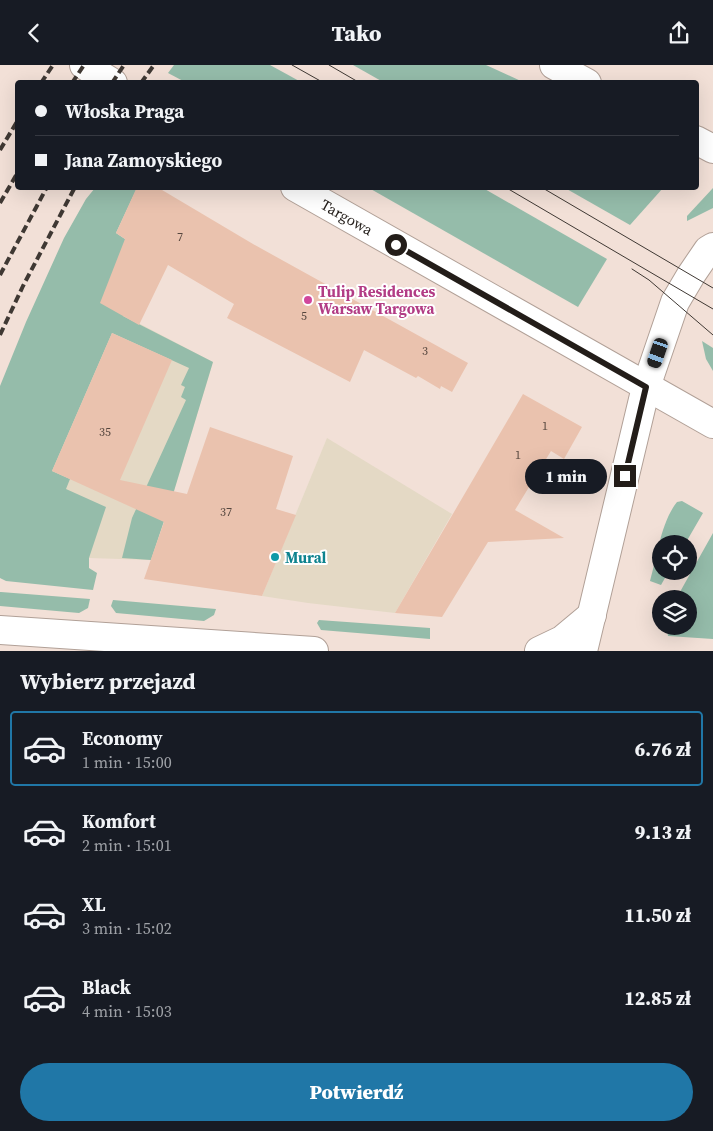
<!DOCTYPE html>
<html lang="pl">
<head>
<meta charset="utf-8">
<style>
  :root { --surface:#171b24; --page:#20242c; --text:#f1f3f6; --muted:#9ea1a6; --line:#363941; --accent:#2077a7 }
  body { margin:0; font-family:"Source Serif 4",serif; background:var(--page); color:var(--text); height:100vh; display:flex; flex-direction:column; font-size:19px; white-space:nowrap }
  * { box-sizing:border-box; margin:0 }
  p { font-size:16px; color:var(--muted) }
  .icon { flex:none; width:28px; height:28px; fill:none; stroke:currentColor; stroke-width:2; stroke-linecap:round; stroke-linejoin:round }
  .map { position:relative; height:586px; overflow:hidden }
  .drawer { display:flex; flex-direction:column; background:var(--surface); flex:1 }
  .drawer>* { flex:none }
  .banner { position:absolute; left:15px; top:15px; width:684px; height:110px; border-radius:5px; box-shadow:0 5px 20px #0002; display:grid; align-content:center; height:110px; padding:0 20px; background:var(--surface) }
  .fabs { position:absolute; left:652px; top:470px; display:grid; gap:10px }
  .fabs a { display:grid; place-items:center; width:45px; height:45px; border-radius:50%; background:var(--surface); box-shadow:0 5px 20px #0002; font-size:25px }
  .end { position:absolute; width:22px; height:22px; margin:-11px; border:6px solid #231d19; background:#fff; box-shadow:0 0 0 2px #fff }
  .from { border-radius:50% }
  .bubble { position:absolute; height:35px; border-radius:18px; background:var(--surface); box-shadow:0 5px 20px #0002; font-size:16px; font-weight:800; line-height:35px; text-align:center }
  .car { position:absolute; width:15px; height:30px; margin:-15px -8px; border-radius:6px; box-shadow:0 0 4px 1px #0007; background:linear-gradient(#222 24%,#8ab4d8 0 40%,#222 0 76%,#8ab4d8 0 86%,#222 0) }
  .banner b { display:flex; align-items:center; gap:18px; height:48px; font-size:19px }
  .banner b+b { border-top:1px solid var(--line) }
  .banner i { width:12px; height:12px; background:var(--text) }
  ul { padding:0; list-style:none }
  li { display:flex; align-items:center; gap:15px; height:75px; margin:0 10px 8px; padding:0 10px; border:2px solid transparent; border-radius:5px }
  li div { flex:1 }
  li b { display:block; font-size:19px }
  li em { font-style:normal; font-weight:800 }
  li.active { border-color:var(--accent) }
  li>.icon { width:45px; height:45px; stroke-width:1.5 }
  h2 { padding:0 20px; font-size:22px; line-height:60px }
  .action { display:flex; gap:10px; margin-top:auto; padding:10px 20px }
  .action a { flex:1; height:58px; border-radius:30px; background:var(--accent); color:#fff; font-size:20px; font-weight:800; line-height:58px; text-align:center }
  header { display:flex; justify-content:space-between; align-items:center; height:65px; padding:0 20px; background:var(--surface); font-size:22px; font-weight:800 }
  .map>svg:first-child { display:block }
  .industrial { fill:#e4d9c5 }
  .green { fill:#95bcaa }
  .building { fill:#eac2ae }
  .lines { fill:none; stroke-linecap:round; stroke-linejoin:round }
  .minor-casing { stroke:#b1a097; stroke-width:30 }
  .major-casing { stroke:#b1a097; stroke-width:30 }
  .minor { stroke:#fff; stroke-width:28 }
  .major { stroke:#fff; stroke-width:28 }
  .tram { stroke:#3f3833; stroke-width:1 }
  .rail { stroke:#3f3833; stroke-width:4; stroke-dasharray:8 4; stroke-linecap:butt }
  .route { stroke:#231d19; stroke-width:6 }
  .hotel-dot { fill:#d1479c; stroke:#fff; stroke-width:2 }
  .culture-dot { fill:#0f9aa8; stroke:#fff; stroke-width:2 }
  .labels { text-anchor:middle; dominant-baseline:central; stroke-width:4; stroke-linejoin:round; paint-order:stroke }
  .number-label { font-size:12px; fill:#55463e }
  .street-label { font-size:15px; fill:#231d19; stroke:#fff }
  .hotel-label { font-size:15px; font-weight:bold; fill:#b23c85; stroke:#fff; text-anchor:start }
  .culture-label { font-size:15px; font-weight:bold; fill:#0d838f; stroke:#fff; text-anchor:start }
</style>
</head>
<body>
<header><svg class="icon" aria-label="back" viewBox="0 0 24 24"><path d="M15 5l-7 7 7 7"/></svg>Tako<svg class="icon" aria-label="share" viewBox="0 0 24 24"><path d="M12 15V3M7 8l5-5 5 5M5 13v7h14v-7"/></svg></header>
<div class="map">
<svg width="713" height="586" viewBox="0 0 713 586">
  <rect width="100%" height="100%" fill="#f2e0d7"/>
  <g class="industrial">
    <path d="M100,238l113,59 -39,129 -23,69 -62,-2 -89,-23z"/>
    <path d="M327,373l125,76 -57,99 -87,-10 -46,-7z"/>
  </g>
  <g class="green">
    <path d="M174,0h96l31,17h-116l-17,-9z"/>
    <path d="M353,0h133l37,17h-140z"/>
    <path d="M95,123h42l-21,45 9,6 -2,77 90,46 -39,129 -23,69 -29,-2 10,-40 54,-118 -5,-3 4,-10 -4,-2 8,-17 -77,-35 -60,138 18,8 -4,10 40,18 -17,51v10l8,5 -4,17 -87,-9 -6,-3v-192l26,-64 38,-84 22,-39z"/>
    <path d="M369,123h114l124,71 -29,48z"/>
    <path d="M565,123h98l-33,37z"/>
    <path d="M713,123v20l-26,13v-5z"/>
    <path d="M702,276l11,7v23l-7,-12z"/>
    <path d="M682,436l21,12 -18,31h-24v27h8l-8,14 -11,-4c7,-24 11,-59 27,-79z"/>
    <path d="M713,468v106l-45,-3 -2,-10h23v-27h-13z"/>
    <path d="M0,527h1l89,7 -2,9 -9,5 -79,-7z"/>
    <path d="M113,535l103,9 -2,6 -10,6 -88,-8 -5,-7z"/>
    <path d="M319,555l111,8v11l-109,-9 -4,-7z"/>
  </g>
  <g class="building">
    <path d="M137,122h20l96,57 215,119 -16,29 -11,-6 -1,3 -22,-13 -2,2 -52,-28 -14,32 -123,-64 7,-14 -66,-39 -29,60 -39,-22 25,-64 -9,-6z"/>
    <path d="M112,268l60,27 -52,120 67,14 23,-67 83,29 -17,53 20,6 -34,81 -118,-17 20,-57 -112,-51z"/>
    <path d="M523,329l59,33 -18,32 -13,-8 -36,59 49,28 -76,4 -46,75 -47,-4z"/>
  </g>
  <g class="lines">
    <defs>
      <g id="minor">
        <path d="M0,565l314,21"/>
        <path d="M539,586l23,-11 30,-25"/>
        <path d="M583,586l63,-264 29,-85 16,-27 17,-25 5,-3"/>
      </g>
      <g id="major">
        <path d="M84,0l29,18"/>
        <path d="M554,0l33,18"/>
        <path d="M696,75l17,9"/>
        <path id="s1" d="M295,122l418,237"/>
      </g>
    </defs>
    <use href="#minor" class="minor-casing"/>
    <use href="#major" class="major-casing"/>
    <use href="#minor" class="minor"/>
    <use href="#major" class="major"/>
    <g class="tram">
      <path d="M292,0l32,18"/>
      <path d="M329,0l31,18"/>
      <path d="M505,122l208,122"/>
      <path d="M541,122l172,101"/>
      <path d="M632,204l17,11 64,55"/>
    </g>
    <g class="rail">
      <path d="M41,18l12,-18"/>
      <path d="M72,18l12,-18"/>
      <path d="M112,18l12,-18"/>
      <path d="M141,18l13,-18"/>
      <path d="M0,85l18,-30"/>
      <path d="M0,138l18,-31"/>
      <path d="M0,210l47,-88"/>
      <path d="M0,270l23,-49 52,-99"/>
    </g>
  </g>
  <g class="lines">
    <path class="route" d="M396,180l250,142 -21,89"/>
  </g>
  <circle class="hotel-dot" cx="308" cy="235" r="5"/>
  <circle class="culture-dot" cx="275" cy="492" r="5"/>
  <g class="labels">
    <g class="number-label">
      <text x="180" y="172">7</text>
      <text x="304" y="251">5</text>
      <text x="425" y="286">3</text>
      <text x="545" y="361">1</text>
      <text x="105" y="367">35</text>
      <text x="518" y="390">1</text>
      <text x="226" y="447">37</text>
    </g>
    <g class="street-label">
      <text stroke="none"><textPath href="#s1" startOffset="60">Targowa</textPath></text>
    </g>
    <g class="hotel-label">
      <text x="318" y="226">Tulip Residences<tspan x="318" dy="17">Warsaw Targowa</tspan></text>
    </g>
    <g class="culture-label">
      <text x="285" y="492">Mural</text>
    </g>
  </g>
</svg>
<div class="fabs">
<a><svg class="icon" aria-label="locate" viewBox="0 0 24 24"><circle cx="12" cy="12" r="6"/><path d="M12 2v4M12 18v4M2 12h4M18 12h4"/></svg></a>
<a><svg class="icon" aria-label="layers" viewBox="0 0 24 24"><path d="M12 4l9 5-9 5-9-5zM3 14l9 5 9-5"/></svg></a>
</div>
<i class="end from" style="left:396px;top:180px"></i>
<i class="end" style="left:625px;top:411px"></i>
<div class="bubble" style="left:525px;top:394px;width:82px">1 min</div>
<i class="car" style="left:658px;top:288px;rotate:199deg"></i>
<div class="banner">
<b><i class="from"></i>Włoska Praga</b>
<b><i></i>Jana Zamoyskiego</b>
</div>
</div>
<section class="drawer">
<h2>Wybierz przejazd</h2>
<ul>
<li class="active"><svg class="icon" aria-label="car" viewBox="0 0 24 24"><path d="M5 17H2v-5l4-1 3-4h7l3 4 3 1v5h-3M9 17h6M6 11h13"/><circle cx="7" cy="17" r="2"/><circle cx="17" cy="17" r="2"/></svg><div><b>Economy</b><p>1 min · 15:00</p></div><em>6.76 zł</em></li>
<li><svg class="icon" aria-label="car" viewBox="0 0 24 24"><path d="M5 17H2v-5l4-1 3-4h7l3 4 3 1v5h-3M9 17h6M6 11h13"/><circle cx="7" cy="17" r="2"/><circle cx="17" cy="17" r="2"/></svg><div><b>Komfort</b><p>2 min · 15:01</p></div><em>9.13 zł</em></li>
<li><svg class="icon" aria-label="car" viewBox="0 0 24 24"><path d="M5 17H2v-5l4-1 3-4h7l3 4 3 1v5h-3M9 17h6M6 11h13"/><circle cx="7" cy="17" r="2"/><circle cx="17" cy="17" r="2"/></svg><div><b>XL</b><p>3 min · 15:02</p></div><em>11.50 zł</em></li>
<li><svg class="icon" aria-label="car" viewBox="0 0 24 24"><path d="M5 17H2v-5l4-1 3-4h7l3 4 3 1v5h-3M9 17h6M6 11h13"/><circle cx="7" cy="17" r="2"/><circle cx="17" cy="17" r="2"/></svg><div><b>Black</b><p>4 min · 15:03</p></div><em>12.85 zł</em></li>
</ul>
<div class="action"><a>Potwierdź</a></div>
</section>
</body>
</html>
